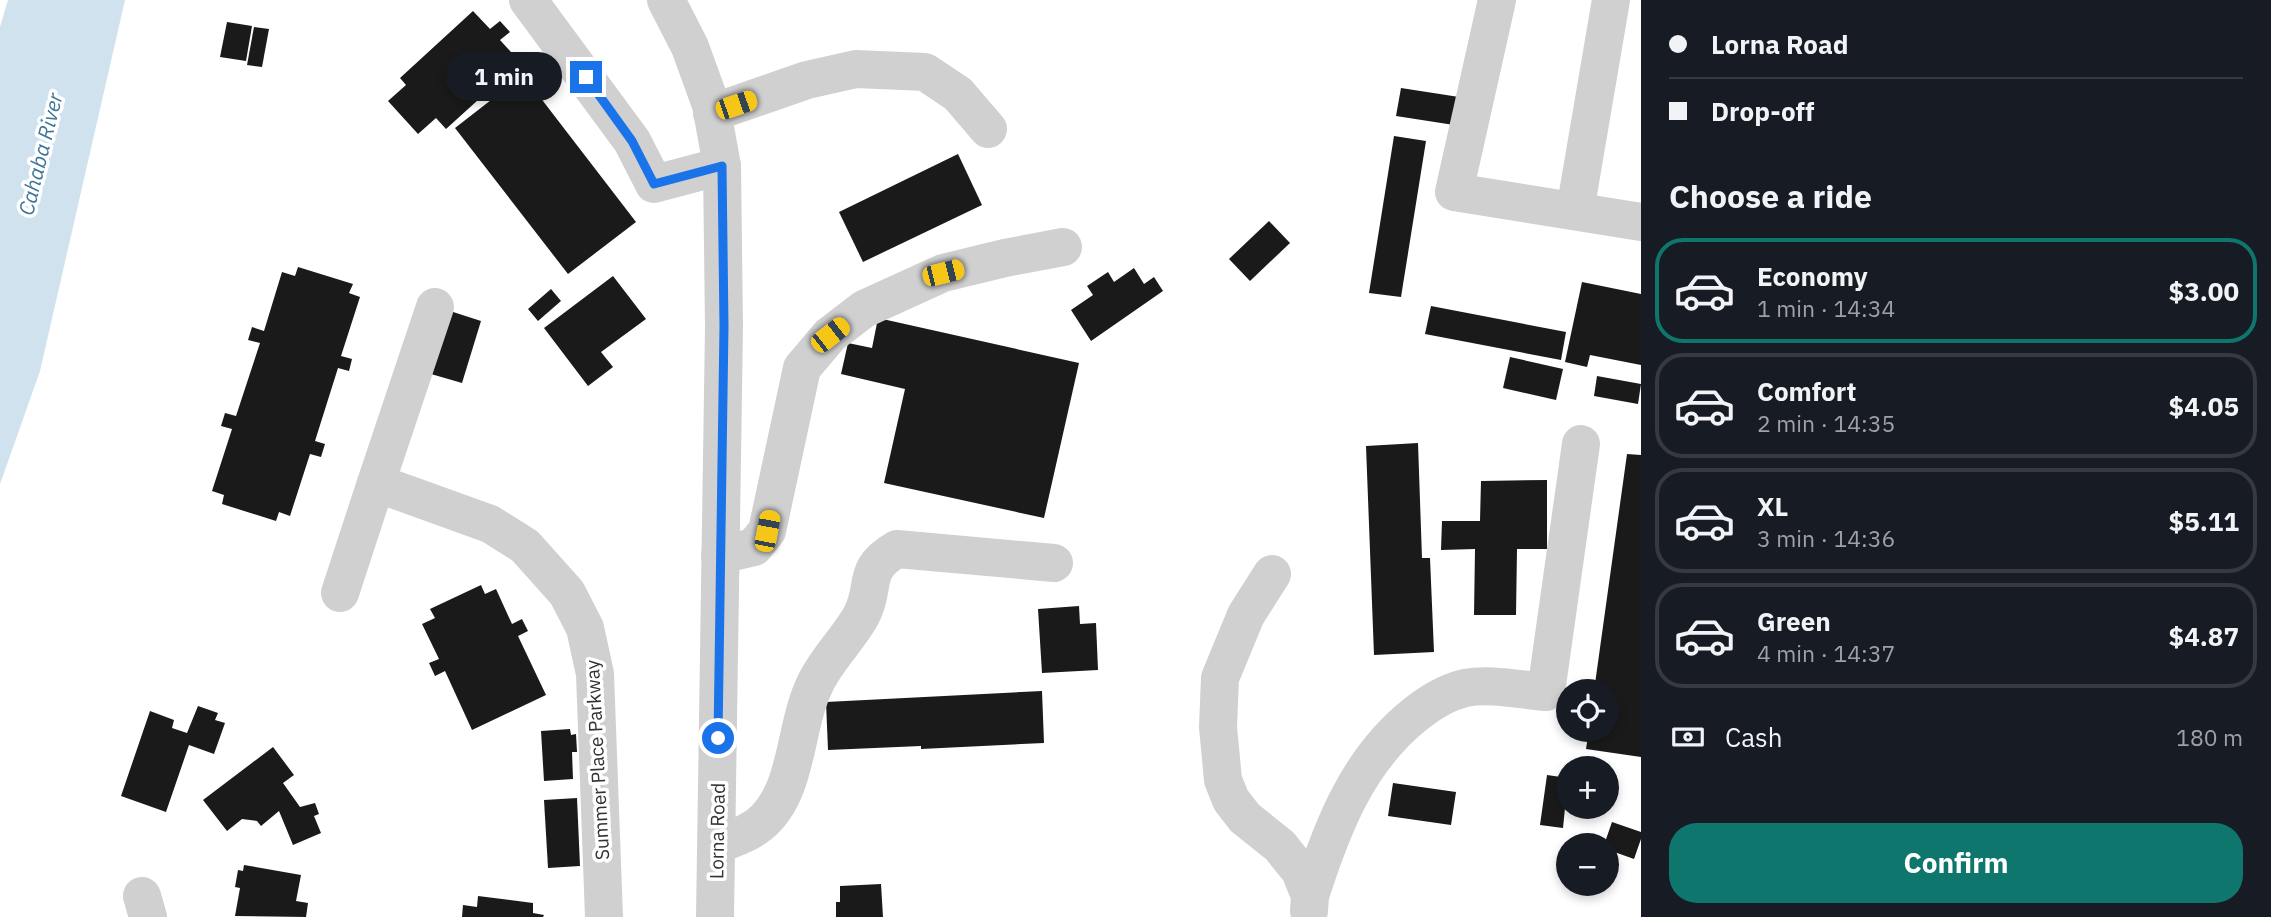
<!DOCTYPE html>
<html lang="en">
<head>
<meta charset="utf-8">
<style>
  :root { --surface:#171b24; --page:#242831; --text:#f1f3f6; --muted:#9ea1a6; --line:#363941; --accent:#0f766e }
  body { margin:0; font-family:"IBM Plex Sans",sans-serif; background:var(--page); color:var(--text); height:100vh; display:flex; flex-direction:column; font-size:26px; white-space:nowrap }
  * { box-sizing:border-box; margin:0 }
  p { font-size:23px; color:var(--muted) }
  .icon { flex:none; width:38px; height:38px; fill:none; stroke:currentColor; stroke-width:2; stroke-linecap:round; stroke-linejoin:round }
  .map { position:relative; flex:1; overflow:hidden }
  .details { display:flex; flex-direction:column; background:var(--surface); width:630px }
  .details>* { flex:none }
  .guide { display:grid; align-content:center; height:154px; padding:0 28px; background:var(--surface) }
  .controls { position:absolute; left:1556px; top:679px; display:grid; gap:14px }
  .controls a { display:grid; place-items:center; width:63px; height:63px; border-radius:50%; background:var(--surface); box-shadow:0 4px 10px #0003; font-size:35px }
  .end { position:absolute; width:32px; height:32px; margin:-16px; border:9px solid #1a73e8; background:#fff; box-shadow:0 0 0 4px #fff }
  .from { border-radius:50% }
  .bubble { position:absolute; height:49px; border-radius:24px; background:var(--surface); box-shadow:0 4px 10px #0003; font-size:23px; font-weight:700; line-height:49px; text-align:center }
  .car { position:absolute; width:21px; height:42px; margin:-21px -10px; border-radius:9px; box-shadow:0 0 5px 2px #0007; background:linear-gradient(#f5c518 24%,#345 0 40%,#f5c518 0 76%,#345 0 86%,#f5c518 0) }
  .guide b { display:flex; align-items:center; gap:24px; height:66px; font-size:26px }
  .guide b+b { border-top:2px solid var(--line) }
  .guide i { width:18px; height:18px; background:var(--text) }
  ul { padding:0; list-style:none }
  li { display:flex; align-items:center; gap:21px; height:105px; margin:0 14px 10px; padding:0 14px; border:4px solid var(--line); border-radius:28px }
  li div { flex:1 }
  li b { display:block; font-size:26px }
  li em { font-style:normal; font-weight:700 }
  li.on { border-color:var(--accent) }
  li>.icon { width:63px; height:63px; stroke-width:1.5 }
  h2 { padding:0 28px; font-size:32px; line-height:84px }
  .pay { display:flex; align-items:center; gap:18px; height:77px; padding:0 28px; font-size:26px }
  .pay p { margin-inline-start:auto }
  .primary-button { display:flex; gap:14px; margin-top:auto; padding:14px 28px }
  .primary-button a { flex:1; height:80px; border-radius:28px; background:var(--accent); color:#fff; font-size:28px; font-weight:700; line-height:80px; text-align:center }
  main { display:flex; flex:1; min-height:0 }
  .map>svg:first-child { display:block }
  .water { fill:#cfe2ee }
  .building { fill:#1a1a1a }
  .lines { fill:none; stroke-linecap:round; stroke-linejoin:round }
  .minor { stroke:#d0d0d0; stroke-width:38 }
  .route { stroke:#1a73e8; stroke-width:9 }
  .labels { text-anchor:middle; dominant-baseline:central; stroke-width:7; stroke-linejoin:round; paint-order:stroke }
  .street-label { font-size:19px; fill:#333; stroke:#fff }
  .water-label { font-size:21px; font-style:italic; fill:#3f7597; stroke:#fff }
</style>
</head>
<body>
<main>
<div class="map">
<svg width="1641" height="917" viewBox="0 0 1641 917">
  <rect width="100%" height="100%" fill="#fff"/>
  <path class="water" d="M8,0h117l-85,371 -40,113v-457z"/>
  <g class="building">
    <path d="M473,11l17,18 10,-8 10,11 -10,8 20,22 -74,67 -10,-11 -18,16 -30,-33 18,-16 -6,-7z"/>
    <path d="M227,22l25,4 -6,35 -26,-4z"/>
    <path d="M254,27l15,2 -7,38 -15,-2z"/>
    <path d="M523,75l113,147 -68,52 -113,-146z"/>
    <path d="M1401,88l58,9 -5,28 -58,-9z"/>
    <path d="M1394,136l32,5 -25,156 -32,-4z"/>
    <path d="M958,154l24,51 -119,57 -24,-50z"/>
    <path d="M1269,221l21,22 -40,38 -21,-22z"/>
    <path d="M298,267l55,17 -4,9 11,4 -19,59 11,3 -3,12 -11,-3 -23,73 10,3 -4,13 -11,-3 -20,62 -11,-4 -3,9 -54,-17 2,-9 -12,-4 20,-62 -11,-3 4,-13 11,3 24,-73 -12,-3 4,-13 12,4 18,-59 13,4z"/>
    <path d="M1134,268l10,16 10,-7 9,14 -72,50 -20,-31 22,-15 -6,-9 21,-14 6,10z"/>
    <path d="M613,276l33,43 -45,33 12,15 -25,19 -44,-58z"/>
    <path d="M1582,282l59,12v71l-51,-10 -3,12 -22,-5z"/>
    <path d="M551,289l10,12 -23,20 -10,-12z"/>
    <path d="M1431,306l135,26 -5,28 -136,-26z"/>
    <path d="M450,311l31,10 -19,62 -31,-9z"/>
    <path d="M878,318l201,45 -35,155 -160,-35 21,-94 -64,-15 7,-31 24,5z"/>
    <path d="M1510,357l53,12 -7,31 -53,-12z"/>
    <path d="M1597,376l44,8 -3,20 -44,-8z"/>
    <path d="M1418,443l4,115h8l4,94 -60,3 -8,-209z"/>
    <path d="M1627,454l14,1v302l-55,-8 3,-19h17v-39h-12z"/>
    <path d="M1547,480v69h-30l-1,66h-42l1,-66 -34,1 1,-29h38l1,-40z"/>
    <path d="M481,585l4,9 11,-5 16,35 10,-5 6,12 -10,5 28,59 -74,35 -27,-59 -10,5 -6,-13 10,-4 -17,-35 13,-6 -5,-9z"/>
    <path d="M1079,606l1,18 16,-1 2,47 -56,3 -4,-64z"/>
    <path d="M1042,691l2,52 -123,6v-3l-93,4 -2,-48z"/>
    <path d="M198,706l20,7 -3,7 10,3 -11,31 -25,-9 -23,67 -45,-16 29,-85 24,9 -2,8 15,5z"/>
    <path d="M570,729l1,6 5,-1 1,18h-5l1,27 -29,2 -3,-50z"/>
    <path d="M273,747l21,28 -11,8 17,24 15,-4 4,11 -5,2 7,17 -28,12 -14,-34 -18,15 -4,-5 -15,-2 -15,12 -24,-31z"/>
    <path d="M1547,775l21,3 -5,50 -23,-3z"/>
    <path d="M1393,783l63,9 -5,33 -63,-9z"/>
    <path d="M577,798l3,68 -32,2 -4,-68z"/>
    <path d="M1612,822l29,10v7l-7,20 -28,-10v-4h-2z"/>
    <path d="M244,865l57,10 -5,26 12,2 -2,14 -71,-1 5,-28 -5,-1 3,-17 5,1z"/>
    <path d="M881,884l2,33h-47v-15h4v-16z"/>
    <path d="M478,896l55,7v10l11,2 -1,2h-81l1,-12 14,2z"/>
  </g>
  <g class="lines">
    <g class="minor">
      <path d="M528,0l104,141 22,43 68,-18"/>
      <path d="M666,0l24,47 21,58 11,61 2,160 -9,591"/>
      <path d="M1497,0l-43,192 187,30"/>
      <path d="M712,113l95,-33 49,-11 69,3 33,22 30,35"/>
      <path d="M1575,211l36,-211"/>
      <path d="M376,483l59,-176"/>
      <path d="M720,555l34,-8 13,-16 35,-163 28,-33 34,-26 79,-36 62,-15 58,-11"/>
      <path d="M1272,574l-26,41 -26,63 -2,49 5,53 8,20 14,18 35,28 20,25 10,25 -1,15"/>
      <path d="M340,593l36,-110 114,41 35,22 42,47 18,35 10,46 9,243"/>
      <path d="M717,845c14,-6 31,-11 43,-21 40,-34 33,-97 56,-142 12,-24 32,-43 45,-66 16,-29 -1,-46 36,-67l157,14"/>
      <path d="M142,896l6,21"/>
      <path d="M1310,896c22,-69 48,-137 107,-183 14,-11 31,-21 48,-25 26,-5 55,2 81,4l35,-248"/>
    </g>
  </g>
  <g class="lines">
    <path class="route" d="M586,77l46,64 22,43 68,-18 2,160 -6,412"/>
  </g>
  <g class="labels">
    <g class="street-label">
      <text transform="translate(597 760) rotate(-93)">Summer Place Parkway</text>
      <text transform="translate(717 831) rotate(-89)">Lorna Road</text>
    </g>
    <g class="water-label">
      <text transform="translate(40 154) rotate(-76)">Cahaba River</text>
    </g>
  </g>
</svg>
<div class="controls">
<a><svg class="icon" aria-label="locate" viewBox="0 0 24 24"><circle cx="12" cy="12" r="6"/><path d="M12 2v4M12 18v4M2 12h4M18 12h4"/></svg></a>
<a>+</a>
<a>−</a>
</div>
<i class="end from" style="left:718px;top:738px"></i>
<i class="end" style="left:586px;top:77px"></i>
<div class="bubble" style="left:446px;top:52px;width:116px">1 min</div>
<i class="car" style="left:736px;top:105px;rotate:71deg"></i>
<i class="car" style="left:943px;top:273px;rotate:76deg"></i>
<i class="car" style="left:830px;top:335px;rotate:52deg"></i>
<i class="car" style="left:767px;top:531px;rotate:11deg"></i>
</div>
<section class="details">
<div class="guide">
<b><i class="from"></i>Lorna Road</b>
<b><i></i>Drop-off</b>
</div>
<h2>Choose a ride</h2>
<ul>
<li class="on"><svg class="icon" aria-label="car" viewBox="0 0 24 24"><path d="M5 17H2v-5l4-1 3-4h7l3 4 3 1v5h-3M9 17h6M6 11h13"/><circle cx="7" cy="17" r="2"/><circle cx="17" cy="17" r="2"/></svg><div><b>Economy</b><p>1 min · 14:34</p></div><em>$3.00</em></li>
<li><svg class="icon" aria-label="car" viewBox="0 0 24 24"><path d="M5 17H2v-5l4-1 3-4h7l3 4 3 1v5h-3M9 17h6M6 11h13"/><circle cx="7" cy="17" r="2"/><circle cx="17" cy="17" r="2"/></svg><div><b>Comfort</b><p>2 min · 14:35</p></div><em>$4.05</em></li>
<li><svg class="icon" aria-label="car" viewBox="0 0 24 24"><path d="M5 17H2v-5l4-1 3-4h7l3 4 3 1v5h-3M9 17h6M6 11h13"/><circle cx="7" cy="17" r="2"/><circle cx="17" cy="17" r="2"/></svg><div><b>XL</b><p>3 min · 14:36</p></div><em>$5.11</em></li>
<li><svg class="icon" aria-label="car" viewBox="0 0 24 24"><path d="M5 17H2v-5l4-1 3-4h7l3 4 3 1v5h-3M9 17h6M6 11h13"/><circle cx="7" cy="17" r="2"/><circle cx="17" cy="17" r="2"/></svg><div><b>Green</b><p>4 min · 14:37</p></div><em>$4.87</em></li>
</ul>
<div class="pay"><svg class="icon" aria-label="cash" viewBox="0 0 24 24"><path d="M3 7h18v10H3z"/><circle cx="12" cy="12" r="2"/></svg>Cash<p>180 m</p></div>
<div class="primary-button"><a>Confirm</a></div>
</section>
</main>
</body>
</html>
